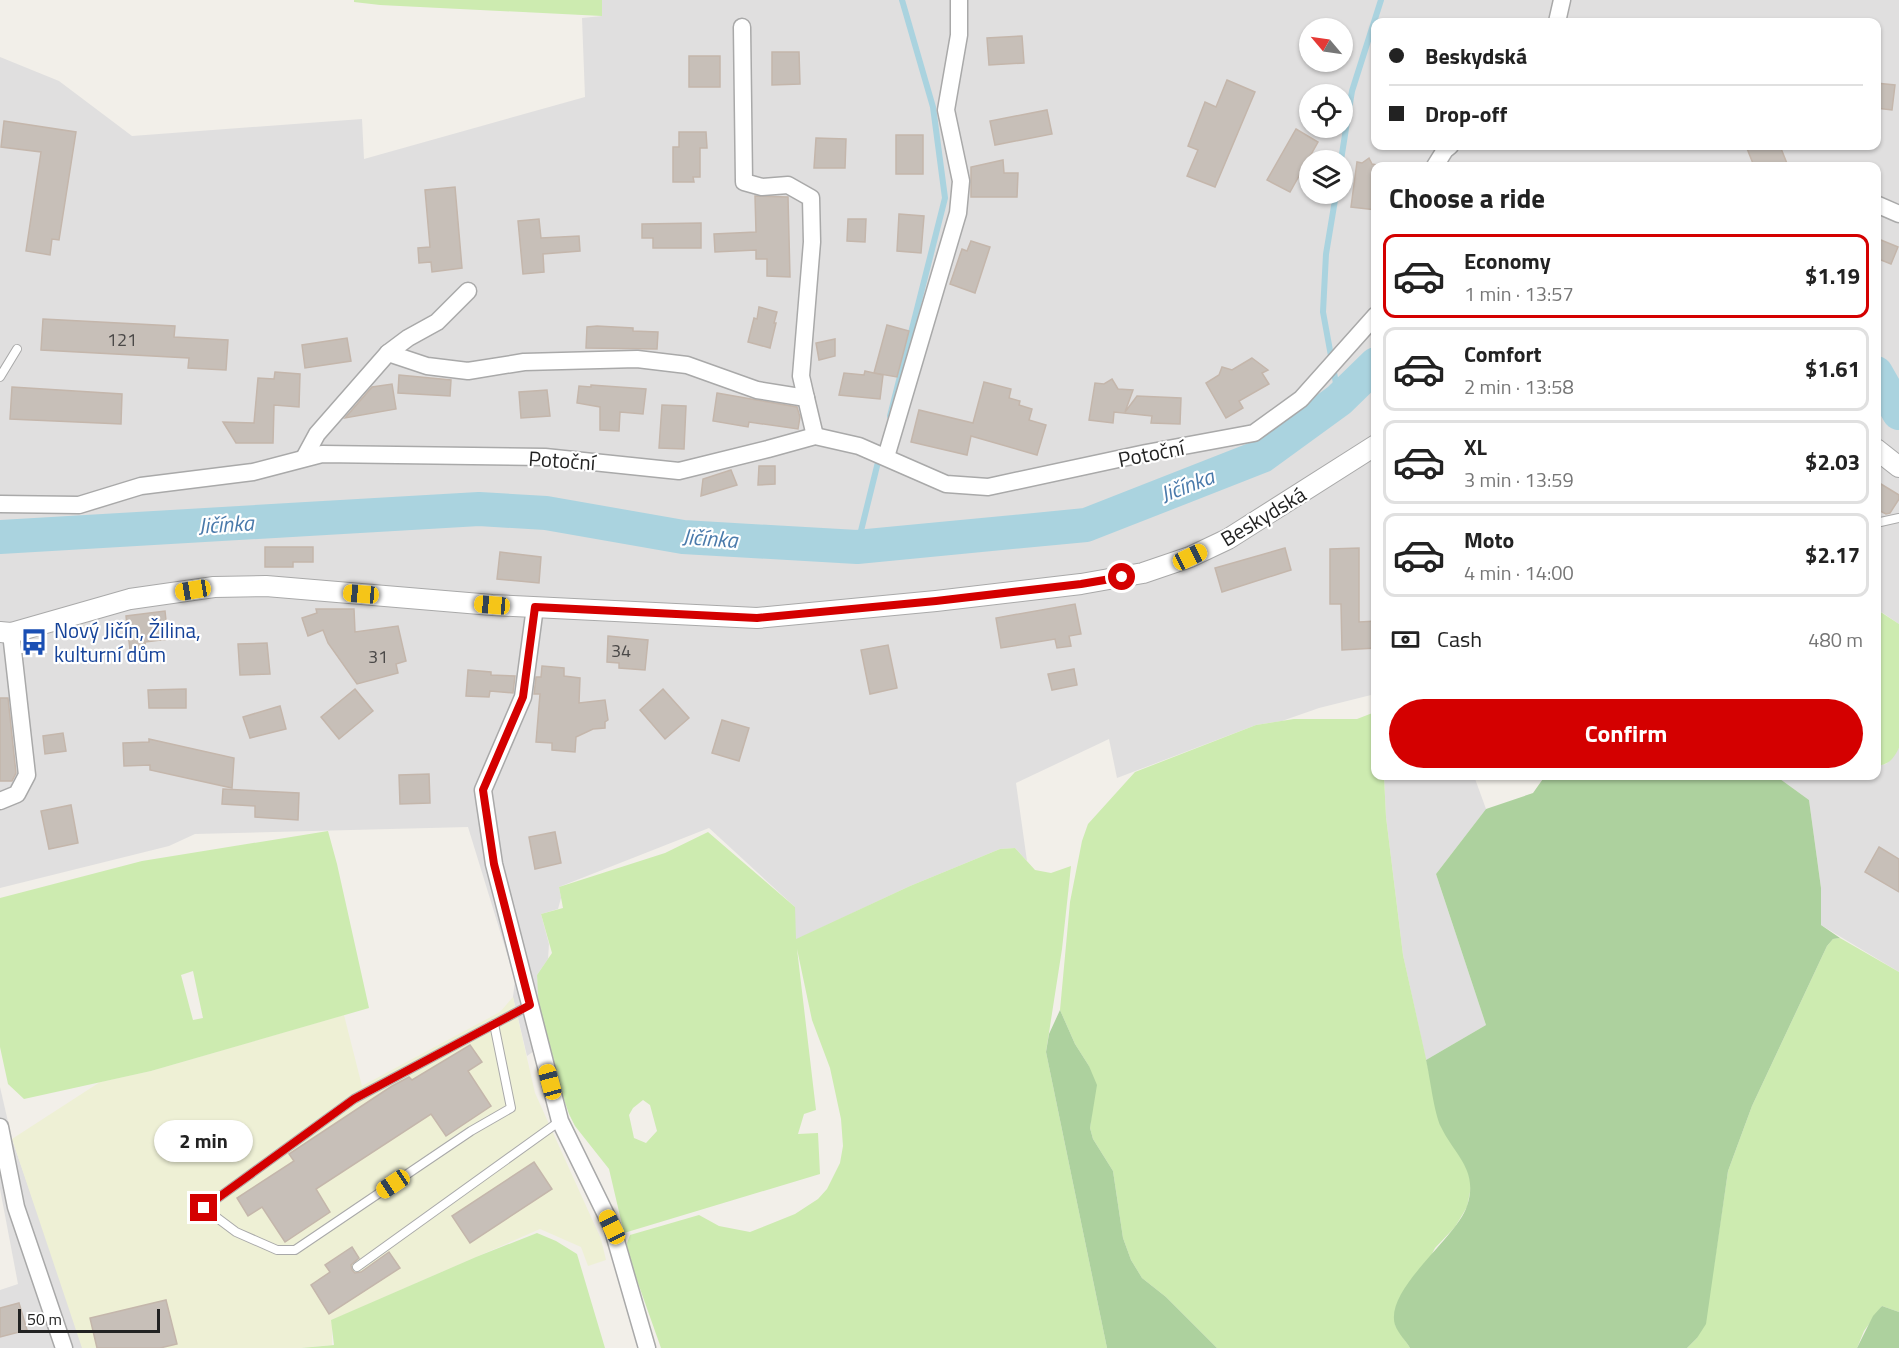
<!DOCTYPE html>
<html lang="en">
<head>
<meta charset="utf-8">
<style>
  :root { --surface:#fff; --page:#f2f2f2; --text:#222; --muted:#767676; --line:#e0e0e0; --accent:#d40000 }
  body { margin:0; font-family:"Titillium Web",sans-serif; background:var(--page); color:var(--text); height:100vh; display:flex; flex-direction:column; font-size:22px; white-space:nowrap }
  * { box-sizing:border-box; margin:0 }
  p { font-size:20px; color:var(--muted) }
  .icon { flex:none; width:33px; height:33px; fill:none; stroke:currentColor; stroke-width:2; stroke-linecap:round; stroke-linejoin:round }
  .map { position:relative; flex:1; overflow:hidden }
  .drawer { position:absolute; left:1371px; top:162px; width:510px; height:618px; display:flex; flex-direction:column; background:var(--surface); border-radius:12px; box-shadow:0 2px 4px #0004 }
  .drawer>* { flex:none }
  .banner { position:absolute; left:1371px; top:18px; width:510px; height:132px; border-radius:12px; box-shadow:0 2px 4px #0004; display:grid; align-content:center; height:132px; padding:0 18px; background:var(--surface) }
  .needle { width:39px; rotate:299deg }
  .buttons { position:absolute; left:1299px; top:18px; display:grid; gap:12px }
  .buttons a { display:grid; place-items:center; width:54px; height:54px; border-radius:50%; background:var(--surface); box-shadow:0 2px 4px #0004; font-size:30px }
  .scale { position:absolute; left:18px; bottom:15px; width:142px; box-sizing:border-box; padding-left:6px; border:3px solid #222; border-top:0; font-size:16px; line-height:21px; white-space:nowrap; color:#222; -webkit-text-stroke:4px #fff; paint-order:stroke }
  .end { position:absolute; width:27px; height:27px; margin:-14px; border:8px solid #d40000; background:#fff; box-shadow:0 0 0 3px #fff }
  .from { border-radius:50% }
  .bubble { position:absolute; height:42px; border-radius:21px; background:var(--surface); box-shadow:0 2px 4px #0004; font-size:20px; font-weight:700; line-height:42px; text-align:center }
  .car { position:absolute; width:18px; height:36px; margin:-18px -9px; border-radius:8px; box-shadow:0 0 4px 2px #0007; background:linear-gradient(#f5c518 24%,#345 0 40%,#f5c518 0 76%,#345 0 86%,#f5c518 0) }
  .banner b { display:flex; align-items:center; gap:21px; height:57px; font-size:22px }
  .banner b+b { border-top:2px solid var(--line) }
  .banner i { width:15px; height:15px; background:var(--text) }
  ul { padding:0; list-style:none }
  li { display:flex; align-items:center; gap:18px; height:84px; margin:0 12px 9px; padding:0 6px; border:3px solid var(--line); border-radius:12px }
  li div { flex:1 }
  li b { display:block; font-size:22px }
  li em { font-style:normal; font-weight:700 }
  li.on { border-color:var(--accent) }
  li>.icon { width:54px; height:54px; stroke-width:1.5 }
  h2 { padding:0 18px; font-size:27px; line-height:72px }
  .pay { display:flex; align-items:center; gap:15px; height:66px; padding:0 18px; font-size:22px }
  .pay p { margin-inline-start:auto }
  .button { display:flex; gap:12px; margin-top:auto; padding:12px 18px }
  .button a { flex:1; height:69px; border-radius:36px; background:var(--accent); color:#fff; font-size:24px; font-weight:700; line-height:69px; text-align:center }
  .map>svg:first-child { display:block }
  .residential { fill:#e0dfdf; fill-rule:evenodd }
  .farmland { fill:#eef0d5 }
  .grass { fill:#cdebb0; fill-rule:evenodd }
  .forest { fill:#add19e }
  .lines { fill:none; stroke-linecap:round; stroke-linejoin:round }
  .stream { stroke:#aad3df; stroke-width:6 }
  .river { stroke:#aad3df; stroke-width:34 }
  .building { fill:#c7bfb8; stroke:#c4b6ab; stroke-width:1.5 }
  .service-casing { stroke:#a9a9a9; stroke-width:10 }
  .minor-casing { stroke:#a9a9a9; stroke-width:19 }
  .tertiary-casing { stroke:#a9a9a9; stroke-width:22 }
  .service { stroke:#fff; stroke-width:8 }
  .minor { stroke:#fff; stroke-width:16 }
  .tertiary { stroke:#fff; stroke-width:20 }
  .route { stroke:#d40000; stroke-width:8 }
  .labels { text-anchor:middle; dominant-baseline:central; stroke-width:4.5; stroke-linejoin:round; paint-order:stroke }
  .number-label { font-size:18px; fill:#4b4948 }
  .street-label { font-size:21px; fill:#222; stroke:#fff }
  .transit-label { font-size:21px; fill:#164399; stroke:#fff; text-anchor:start }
  .water-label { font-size:22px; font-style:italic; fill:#4a7aab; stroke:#fff }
</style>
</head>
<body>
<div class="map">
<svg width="1899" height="1348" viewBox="0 0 1899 1348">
  <rect width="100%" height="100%" fill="#f2efe9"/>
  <g class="residential">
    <path d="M602,0h1297v624l-22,-15 -1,-443h-500l-1,528 -56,14 -37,13 -26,4 -139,53 -8,-39 -93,44 11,78 -12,-13 -15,1 -90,37 -115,54v-33l-86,-79 -150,59 2,11 -3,11 -17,5 8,30 -1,15 -11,16 7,69 -17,12 -14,-59 2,-17 -47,-153 -273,7 -26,12 -169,42v-831l59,24 73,55 230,-17 2,40 221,-62 -3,-79 20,-2zM1376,22h500v124h-500zM1310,28h32v34h-32zM1310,94h32v34h-32zM1310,160h32v34h-32z"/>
    <path d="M1899,748v224l-78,-47v-37l-12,-88 -33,-24h100l1,-10 9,-2z"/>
    <path d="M1384,776h90l12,33 -50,65 50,151 -60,35 -23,-105 -17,-138z"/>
    <path d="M0,1087l12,52 72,209h-84v-58l18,-6 -18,-95z"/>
  </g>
  <path class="farmland" d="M513,997l22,96 66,146 5,21 -18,6 -7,-19 -41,-18 -208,91v25l-31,3h-219l-70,-209 88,-57 51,-11 193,-56 18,71 138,-74z"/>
  <g class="grass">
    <path d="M354,0h248v16l-222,-11 -26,-3z"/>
    <path d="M1876,609l23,15v124c-6,11 -9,16 -22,18z"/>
    <path d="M1375,712l1,64h8l2,41 17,138 38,171 22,35 6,12 2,14 -4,20 -12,20 -20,21 -40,77 15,23h-193l-51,-51 -24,-19 -11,-18 -8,-22 -10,-67 -20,-32 -3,-11 2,-17 -3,-45 -14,-22 -15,-34 10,-108 12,-61 6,-17 47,-52 121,-47 38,-6h63z"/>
    <path d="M328,831l9,33 32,144 -218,63 -127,28 -16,-15 -8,-37v-149l142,-37zM193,971l10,47 -10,2 -12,-45z"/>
    <path d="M708,832l87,75 1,32 114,-53 90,-37 15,-1 20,22 16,3 20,-7 -9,83 -16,103 61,296h-446l-34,-96v-9l3,-8 69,-20 20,11 31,6 45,-18 23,-15 9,-10 13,-26 3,-17 -2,-27 -11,-51 -18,-48 -15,-71 19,161 -12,4 -6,20 20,-1 2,41 -196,59 -15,-64 -34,-43 -6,-12 -29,-84 -3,-55 15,-22 -11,-39 22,-6 -4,-21 106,-34zM643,1100l7,5 7,26 -11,12 -12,-5 -5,-23 4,-7z"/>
    <path d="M1840,938l59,34v340l-17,-6 -18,25 -7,17h-170l10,-10 17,-73 14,-94 24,-65 75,-160 6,-7z"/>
    <path d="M537,1233l19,8 21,13 28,94h-304l33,-3 -3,-25 145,-63z"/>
  </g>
  <g class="forest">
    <path d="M1545,776h231l33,24 12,88v37l19,13 -7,1 -6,7 -75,160 -24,65 -22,153 -9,14 -10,10h-277c-4,-7 -12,-15 -15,-23 -11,-36 62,-87 72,-119 12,-36 -12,-50 -26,-79 -7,-14 -11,-50 -15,-67l60,-35 -50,-151 50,-65 47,-16z"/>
    <path d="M1060,1010l15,34 14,22 8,19 -7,43 3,11 20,32 10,67 8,22 11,18 24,19 51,51h-110l-61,-296 3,-18z"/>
    <path d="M1882,1306l17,6v36h-42l16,-32z"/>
  </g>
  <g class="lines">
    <g class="stream">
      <path d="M1341,160l11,-69 29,-91"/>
      <path d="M1336,194l-10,60 -3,58 16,88"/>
      <path d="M890,416l55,-218 -12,-91 -31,-107"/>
      <path d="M857,547l22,-89"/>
    </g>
    <g class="river">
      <path d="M1876,373l23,40"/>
      <path d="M0,537l479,-28 67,4 137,24 174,10 229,-22 176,-69 77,-56 37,-36"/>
    </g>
  </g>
  <g class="building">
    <path d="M1022,36l2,27 -35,2 -2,-27z"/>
    <path d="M772,52h27l1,32 -28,1z"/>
    <rect x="689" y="56" width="31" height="31"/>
    <path d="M1227,80l28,12 -40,95 -28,-11 11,-26 -10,-4 17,-44 11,5z"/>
    <path d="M1876,83l19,2 -3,25 -16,-2z"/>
    <path d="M1047,110l5,24 -57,11 -5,-24z"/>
    <path d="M4,121l72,11 -17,108 -7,-1 -2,16 -24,-4 15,-99 -40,-5z"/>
    <path d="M1296,129l22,13 -28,50 -23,-12z"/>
    <path d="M679,132h27l1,16h-7v29h-7l1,5h-21v-35h6z"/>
    <rect x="896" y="135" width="27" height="39"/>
    <path d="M816,138l30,1 -1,29h-31z"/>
    <path d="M1746,146h34l8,20h-34z"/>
    <path d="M1369,158l3,6 5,1 -1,1v44l-25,-3 6,-45 5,1z"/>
    <path d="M1003,160l1,13h14l-1,24h-46v-30z"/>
    <path d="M455,187l7,81 -30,4 -1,-10 -12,1 -1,-15 12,-1 -5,-57z"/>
    <path d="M755,196l33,1 2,80 -23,-1v-17h-11v-9l-41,2 -1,-18 42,-2z"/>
    <path d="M899,214l25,2 -3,37 -24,-2z"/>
    <path d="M539,219l2,19 38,-2 1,15 -37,3 1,18 -21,2 -5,-53z"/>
    <path d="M848,219h18l-1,23 -18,-1z"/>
    <path d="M701,223v25h-48v-10h-11v-14z"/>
    <path d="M1876,238l22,9 -7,17 -15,-6z"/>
    <path d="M971,241l19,6 -15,46 -25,-9 12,-35 5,2z"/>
    <path d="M759,307l18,5 -3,11h2l-6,25 -22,-6 6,-24 3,1z"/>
    <path d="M43,319l132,7 -1,11 54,3 -2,30 -38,-2 1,-10 -148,-8z"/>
    <path d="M887,325l22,6 -12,46 -23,-4z"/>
    <path d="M597,326l36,2v3l25,1 -1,17 -71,-1 1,-21z"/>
    <path d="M347,338l4,23 -46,7 -3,-23z"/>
    <path d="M835,339v17l-16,4 -3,-17z"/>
    <path d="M1252,358l16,12 -6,3 7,11 -30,17 4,7 -17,10 -20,-35 13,-8 3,-8 10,3z"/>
    <path d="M865,371l18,4 -3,24 -41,-4 5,-22 20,2z"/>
    <path d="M275,372l25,2 -1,33 -25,-2 -1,38h-37l-13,-21 31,1 4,-45 16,1z"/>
    <path d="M399,375l52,5 -1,16 -52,-3z"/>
    <path d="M1112,379l6,10 15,1 -8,22 12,-16 44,2 -1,26 -29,-1 1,-7 -38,-4 -1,11 -24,-3 6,-37 9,1z"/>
    <path d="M984,382l27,7 -2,9 11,3 -1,4 13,4 -3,11 17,5 -9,30 -66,-19 -4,19 -56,-13 8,-32 54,13z"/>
    <path d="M392,384l4,25 -51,9 27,-31z"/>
    <path d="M591,385l55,4 -3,25 -23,-2 -1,19 -19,-1v-23l-23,-4 2,-17 12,1z"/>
    <path d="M12,387l110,7 -1,30 -111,-5z"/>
    <path d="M547,390l3,26 -29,2 -2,-26z"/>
    <path d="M717,393l80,14 3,10 -2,12 -49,-7 -1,5 -35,-6z"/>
    <path d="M662,405l24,1 -2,43 -25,-1z"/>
    <path d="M759,466h16v18l-17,1z"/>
    <path d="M731,470l6,15 -36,11 2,-17z"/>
    <path d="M1876,481l23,14v4l-9,14 -4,1 -10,-5z"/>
    <path d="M265,547h48v15h-20v5h-28z"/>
    <path d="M1285,548l6,22 -69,22 -7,-24z"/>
    <path d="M1359,548v74l17,-1v27l-34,2 -1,-46h-11v-55z"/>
    <path d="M500,552l41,5 -2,26 -42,-4z"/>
    <path d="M1075,604l6,30 -12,2 2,10 -14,2 -2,-9 -54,9 -5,-30z"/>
    <path d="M316,609h38l1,23 43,-6 8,35 -10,3 2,9 -41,11 -29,-41 -5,-13 -15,6 -6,-18 15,-5z"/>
    <path d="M165,611l3,28 -23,3 1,12 -15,4 -5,-42z"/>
    <path d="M608,636l40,4 -3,30 -26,-2v-5l-12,-1z"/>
    <path d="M267,643l3,31 -30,1 -2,-31z"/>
    <path d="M888,645l9,43 -27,6 -9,-44z"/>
    <path d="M542,666l22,2v8l16,2 -1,25 26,-3 3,20 -3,2v6l-12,1 -17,8 -1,15 -23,-2v-7l-16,-1 4,-48h-6l2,-17h5z"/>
    <path d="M1074,669l3,16 -25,5 -4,-16z"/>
    <path d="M468,670l23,2v3l24,1 -2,17 -23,-2 -1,6 -23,-1z"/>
    <path d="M186,689v19h-37l-1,-18z"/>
    <path d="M355,689l18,22 -34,28 -18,-22z"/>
    <path d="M663,689l26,29 -24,21 -25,-29z"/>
    <path d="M0,698h8l8,75 -4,8h-12z"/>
    <path d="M280,706l6,23 -36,9 -7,-21z"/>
    <path d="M722,720l27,8 -10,33 -27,-8z"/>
    <path d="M63,733l3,18 -21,3 -2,-18z"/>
    <path d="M149,739l85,19 -2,30 -82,-18v-5l-26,1 -1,-23 26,-1z"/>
    <path d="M429,774l1,29 -30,1 -1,-29z"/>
    <path d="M223,789l76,4 -1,27 -43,-3v-11l-33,-2z"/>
    <path d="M71,805l7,38 -29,6 -8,-38z"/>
    <path d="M555,832l6,31 -26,6 -6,-32z"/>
    <path d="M1879,847l20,12v33l-34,-20z"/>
    <path d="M470,1045l12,17 -14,9 23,35 -45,30 -15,-22 -115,75 14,23 -45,30 -23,-35 -14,9 -11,-18 57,-37 -5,-7 103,-68 17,-9 3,3z"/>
    <path d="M534,1162l18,27 -82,54 -18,-27z"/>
    <path d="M352,1247l7,11 -8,7 1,5 3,3 6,-1 28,-20 11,16 -71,46 -18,-29 19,-13 -5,-7z"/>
    <path d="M166,1300l11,44 -17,4h-63l-7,-30z"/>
    <path d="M19,1303l8,27 -27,7v-29z"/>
  </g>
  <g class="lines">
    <defs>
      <g id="service">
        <path d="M0,377l17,-28"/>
        <path d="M1876,523l23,-5"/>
        <path d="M494,1024l17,84 -40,23 -176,119h-18l-41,-18 -32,-24 150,-109 176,-94"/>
        <path d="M357,1267l203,-146"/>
      </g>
      <g id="minor">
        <path d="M1557,22l5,-22"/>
        <path d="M742,27l2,155 18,5 26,-2 23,13 1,44 -11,134 5,22"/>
        <path d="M1435,166l10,-16 5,-4"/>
        <path d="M1876,204l23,10"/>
        <path d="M388,353l39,13 41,5 56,-9 113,-3 50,6 70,25 49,8 9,38"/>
        <path d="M886,457l72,-244 3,-32 -15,-71 13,-75v-35"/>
        <path d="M304,458l13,-24 71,-81 20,-15 29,-16 31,-31"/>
        <path d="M0,504l79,1 62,-19 112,-14 69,-18 223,3 134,14 89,-22 47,-13 44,10 87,38 42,3 158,-34 108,-20 47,-34 75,-84"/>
        <path d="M535,607l-12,90 -40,93 11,74 66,257 52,106 35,121"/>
        <path d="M0,801l17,-7 10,-19 -16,-142"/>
        <path d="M0,1127l16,80 48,141"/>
      </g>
      <g id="tertiary">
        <path d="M1876,449l23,18"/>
        <path d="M0,632l11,1 119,-34 84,-12 52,-1 226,19 265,13 179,-17 145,-17 62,-11 47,-16 38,-18 148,-94"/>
      </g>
    </defs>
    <use href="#service" class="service-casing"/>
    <use href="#minor" class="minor-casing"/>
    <use href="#tertiary" class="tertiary-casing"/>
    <use href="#service" class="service"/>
    <use href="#minor" class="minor"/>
    <use href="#tertiary" class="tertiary"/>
  </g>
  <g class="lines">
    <path class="route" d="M204,1208l150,-109 176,-94 -36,-141 -11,-74 40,-93 12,-90 222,11 179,-17 145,-17 41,-7"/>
  </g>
  <defs>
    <symbol id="bus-bare" viewBox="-9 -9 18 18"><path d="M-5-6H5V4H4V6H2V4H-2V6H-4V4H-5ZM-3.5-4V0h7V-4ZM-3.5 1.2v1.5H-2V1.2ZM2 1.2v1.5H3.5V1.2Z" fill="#1a4fb4" stroke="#fff" stroke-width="2.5" paint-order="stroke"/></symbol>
  </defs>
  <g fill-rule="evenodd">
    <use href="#bus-bare" x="15" y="623" width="38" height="38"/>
  </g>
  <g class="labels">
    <g class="number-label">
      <text x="122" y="339">121</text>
      <text x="621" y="650">34</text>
      <text x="378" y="656">31</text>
    </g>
    <g class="street-label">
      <text transform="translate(1151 453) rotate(-11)">Potoční</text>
      <text transform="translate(562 460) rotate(4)">Potoční</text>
      <text transform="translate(1263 516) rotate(-31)">Beskydská</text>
    </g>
    <g class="transit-label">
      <text x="54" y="630">Nový Jičín, Žilina,<tspan x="54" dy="24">kulturní dům</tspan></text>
    </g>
    <g class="water-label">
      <text transform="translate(1187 485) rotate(-21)">Jičínka</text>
      <text transform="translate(226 524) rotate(-3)">Jičínka</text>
      <text transform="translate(710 538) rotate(4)">Jičínka</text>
    </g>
  </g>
</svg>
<div class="buttons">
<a><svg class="needle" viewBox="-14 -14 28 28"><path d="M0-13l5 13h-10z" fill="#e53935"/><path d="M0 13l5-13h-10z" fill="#767676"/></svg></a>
<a><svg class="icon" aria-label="locate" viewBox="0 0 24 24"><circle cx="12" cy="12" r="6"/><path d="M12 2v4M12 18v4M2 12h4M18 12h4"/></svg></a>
<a><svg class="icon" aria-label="layers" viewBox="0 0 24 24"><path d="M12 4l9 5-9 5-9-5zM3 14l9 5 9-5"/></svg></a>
</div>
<div class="scale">50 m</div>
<i class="end from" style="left:1122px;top:577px"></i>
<i class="end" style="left:204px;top:1208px"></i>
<div class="bubble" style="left:154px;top:1120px;width:99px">2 min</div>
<i class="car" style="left:1190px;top:557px;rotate:64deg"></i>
<i class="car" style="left:193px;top:590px;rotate:261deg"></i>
<i class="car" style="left:361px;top:594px;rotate:275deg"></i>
<i class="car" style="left:492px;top:605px;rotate:275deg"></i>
<i class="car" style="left:550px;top:1082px;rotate:345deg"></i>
<i class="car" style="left:393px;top:1184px;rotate:236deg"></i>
<i class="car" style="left:612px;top:1227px;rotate:334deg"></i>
<div class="banner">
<b><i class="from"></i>Beskydská</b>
<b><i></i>Drop-off</b>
</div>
<section class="drawer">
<h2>Choose a ride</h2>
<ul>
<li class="on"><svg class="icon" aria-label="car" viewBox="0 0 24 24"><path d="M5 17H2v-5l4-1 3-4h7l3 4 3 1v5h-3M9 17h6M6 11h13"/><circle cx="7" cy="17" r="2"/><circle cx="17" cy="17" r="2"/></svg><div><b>Economy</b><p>1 min · 13:57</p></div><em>$1.19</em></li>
<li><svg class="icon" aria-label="car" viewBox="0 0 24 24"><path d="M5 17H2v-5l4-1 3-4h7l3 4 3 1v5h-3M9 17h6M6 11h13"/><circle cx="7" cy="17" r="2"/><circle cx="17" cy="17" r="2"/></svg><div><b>Comfort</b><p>2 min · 13:58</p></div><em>$1.61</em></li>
<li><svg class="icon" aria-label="car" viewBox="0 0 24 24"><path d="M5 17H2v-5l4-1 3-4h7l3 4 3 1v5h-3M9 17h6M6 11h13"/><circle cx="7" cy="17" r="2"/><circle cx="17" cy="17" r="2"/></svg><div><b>XL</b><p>3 min · 13:59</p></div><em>$2.03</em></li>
<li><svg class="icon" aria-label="car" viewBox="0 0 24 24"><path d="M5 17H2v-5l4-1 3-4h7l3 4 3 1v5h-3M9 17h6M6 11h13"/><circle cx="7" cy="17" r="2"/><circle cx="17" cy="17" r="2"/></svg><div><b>Moto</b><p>4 min · 14:00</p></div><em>$2.17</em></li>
</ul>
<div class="pay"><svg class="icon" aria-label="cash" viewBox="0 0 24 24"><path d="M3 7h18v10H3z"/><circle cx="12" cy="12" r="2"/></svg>Cash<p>480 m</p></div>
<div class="button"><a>Confirm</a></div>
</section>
</div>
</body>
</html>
